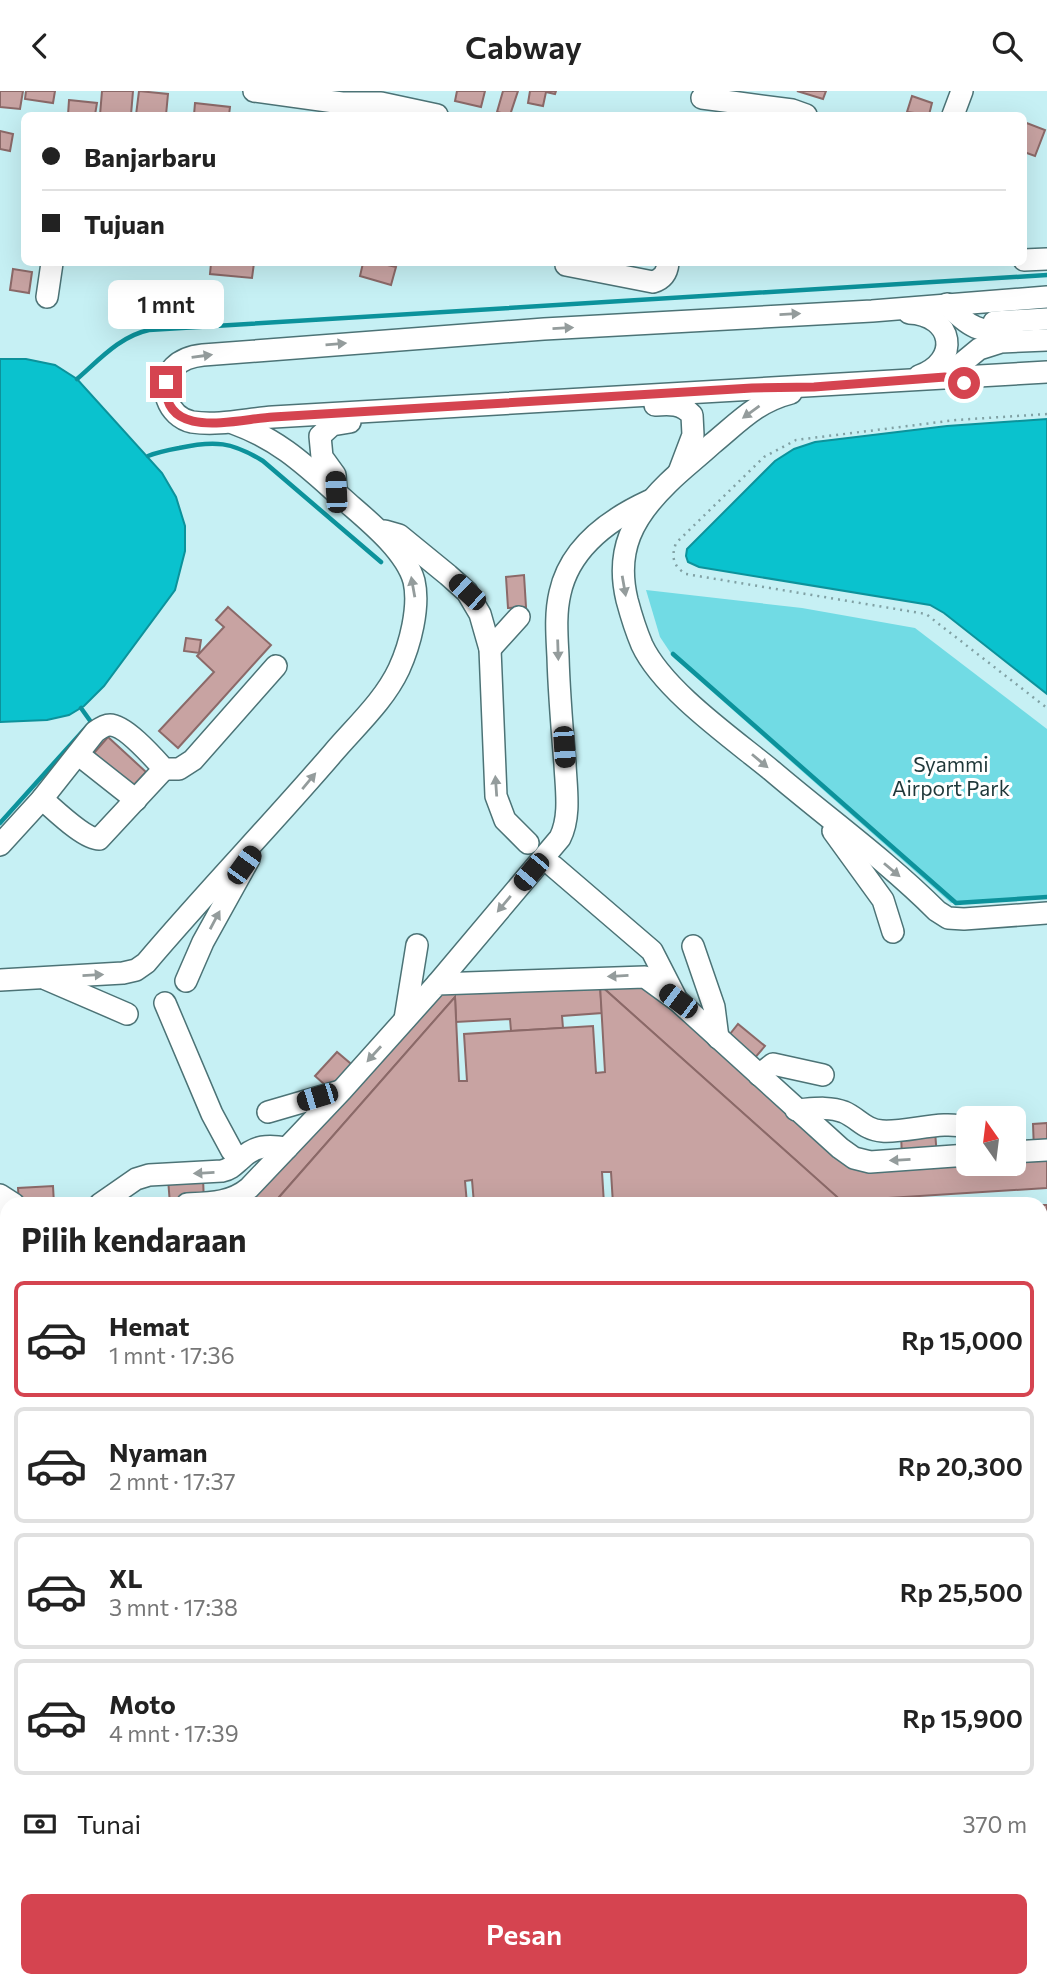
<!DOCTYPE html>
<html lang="id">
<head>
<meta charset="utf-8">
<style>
  :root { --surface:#fff; --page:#f6f6f6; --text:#222; --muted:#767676; --line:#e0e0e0; --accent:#d54450 }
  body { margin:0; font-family:Commissioner,sans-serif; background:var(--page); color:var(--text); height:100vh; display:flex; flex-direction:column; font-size:26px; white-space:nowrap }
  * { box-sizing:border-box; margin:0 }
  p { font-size:23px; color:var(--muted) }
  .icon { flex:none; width:38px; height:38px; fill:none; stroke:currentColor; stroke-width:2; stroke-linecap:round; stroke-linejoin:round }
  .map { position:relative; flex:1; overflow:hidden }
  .side { position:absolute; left:0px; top:1106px; width:1048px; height:791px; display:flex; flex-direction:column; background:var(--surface); border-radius:21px 21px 0 0; box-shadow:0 7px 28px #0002 }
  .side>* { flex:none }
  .banner { position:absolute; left:21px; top:21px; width:1006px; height:154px; border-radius:10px; box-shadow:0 7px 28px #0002; display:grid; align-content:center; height:154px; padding:0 21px; background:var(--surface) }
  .needle { width:46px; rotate:346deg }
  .controls { position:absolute; left:956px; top:1015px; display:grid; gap:14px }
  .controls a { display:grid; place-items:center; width:70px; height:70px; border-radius:10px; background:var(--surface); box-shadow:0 7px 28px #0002; font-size:35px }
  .end { position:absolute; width:32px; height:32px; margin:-16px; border:9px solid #d54450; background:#fff; box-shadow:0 0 0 4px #fff }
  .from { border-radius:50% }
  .bubble { position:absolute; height:49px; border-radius:10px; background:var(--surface); box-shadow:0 7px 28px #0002; font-size:23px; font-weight:600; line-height:49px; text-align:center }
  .car { position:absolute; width:21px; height:42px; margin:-21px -10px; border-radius:9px; box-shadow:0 0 5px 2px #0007; background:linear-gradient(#222 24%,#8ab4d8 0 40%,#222 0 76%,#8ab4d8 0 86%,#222 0) }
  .banner b { display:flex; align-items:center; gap:24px; height:66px; font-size:26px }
  .banner b+b { border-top:2px solid var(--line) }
  .banner i { width:18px; height:18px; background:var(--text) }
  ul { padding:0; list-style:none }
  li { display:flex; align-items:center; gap:21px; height:116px; margin:0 14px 10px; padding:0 7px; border:4px solid var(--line); border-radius:10px }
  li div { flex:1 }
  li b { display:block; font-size:26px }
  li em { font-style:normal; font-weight:600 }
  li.on { border-color:var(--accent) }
  li>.icon { width:63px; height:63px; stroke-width:1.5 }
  h2 { padding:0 21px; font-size:32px; line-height:84px }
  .pay { display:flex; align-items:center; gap:18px; height:77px; padding:0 21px; font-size:26px }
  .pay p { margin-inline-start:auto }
  .action { display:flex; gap:14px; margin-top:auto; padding:14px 21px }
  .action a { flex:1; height:80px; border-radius:10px; background:var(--accent); color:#fff; font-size:28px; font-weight:600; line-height:80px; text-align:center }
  header { display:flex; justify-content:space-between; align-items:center; height:91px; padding:0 21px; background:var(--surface); font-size:32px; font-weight:600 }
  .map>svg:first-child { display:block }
  .green { fill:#71dbe4 }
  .water { fill:#0ac2ce; stroke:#0c929b; stroke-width:2 }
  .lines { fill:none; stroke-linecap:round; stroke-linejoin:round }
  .stream { stroke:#0c929b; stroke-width:4.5 }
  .taxiway { stroke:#82a2a5; stroke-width:40 }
  .building { fill:#c8a3a2; stroke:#8b6968; stroke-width:2 }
  .minor-casing { stroke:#4c7376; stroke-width:24 }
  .path { stroke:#81a1a4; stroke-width:2.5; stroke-dasharray:2 5; stroke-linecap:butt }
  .minor { stroke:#fff; stroke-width:21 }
  .oneway { fill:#949c9c }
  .route { stroke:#d54450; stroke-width:9 }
  .labels { text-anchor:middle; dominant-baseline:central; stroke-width:6; stroke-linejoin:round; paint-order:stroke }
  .park-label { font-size:21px; fill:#1e3739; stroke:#fff }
</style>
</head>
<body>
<header><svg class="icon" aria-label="back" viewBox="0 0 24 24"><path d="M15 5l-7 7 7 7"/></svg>Cabway<svg class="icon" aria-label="search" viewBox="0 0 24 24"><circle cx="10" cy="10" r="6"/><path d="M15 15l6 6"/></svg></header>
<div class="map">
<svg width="1047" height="1897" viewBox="0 0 1047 1897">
  <rect width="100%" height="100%" fill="#c6f0f4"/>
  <g class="green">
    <path d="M646,499l156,18 113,20 132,101v168l-96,6 -277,-245 -14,-21z"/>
    <path d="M0,1881h7v9h452l2,7h-461z"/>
  </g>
  <g class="water">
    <path d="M0,268h26l29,6 22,14 85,94 14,24 9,29v25l-10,39 -71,96 -20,20 -15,9 -22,5 -47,2z"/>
    <path d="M1047,328v275l-103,-81 -14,-8 -231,-38 -11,-5 -2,-6 1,-7 88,-88 19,-12 21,-7 132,-16z"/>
  </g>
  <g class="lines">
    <g class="stream">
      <path d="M77,288c22,-19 43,-43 72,-49l898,-55"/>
      <path d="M148,365c10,-4 20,-6 31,-8 36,-8 53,-6 84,13l118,101"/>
      <path d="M673,563l283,249 91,-6"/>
      <path d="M0,732l91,-101 -10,-14"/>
    </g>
    <g class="taxiway">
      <path d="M1041,1730h6"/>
      <path d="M0,1797l7,-1"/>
      <path d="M502,1890l1,7"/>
    </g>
  </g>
  <g class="building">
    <path d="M0,0h23l-3,18 -20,-2z"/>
    <path d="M26,0h29l-2,12 -28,-4z"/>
    <path d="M102,0h31l-2,24h-31z"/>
    <path d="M139,0l29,3 -2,21h-30z"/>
    <path d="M457,0h28l-4,16 -26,-6z"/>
    <path d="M503,0h15l-8,24 -13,-3z"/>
    <path d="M530,0h26l-1,3 -9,-2 -3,14 -15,-3z"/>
    <path d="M797,0h29l-3,8z"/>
    <path d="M912,5l20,7 -3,12 -22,-3z"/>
    <path d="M69,9l28,3 -2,12h-27z"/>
    <path d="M195,12l35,4 -1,8h-35z"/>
    <path d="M1024,31l21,8 -10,26 -11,-4z"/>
    <path d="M0,40l13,3 -3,17 -10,-2z"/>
    <path d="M211,172h43l-2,15 -42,-4z"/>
    <path d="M363,172h16l17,4 -5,18 -31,-9z"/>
    <path d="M13,178l19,3 -3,21 -19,-3z"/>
    <path d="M524,484l2,32 -18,1 -2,-31z"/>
    <path d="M228,516l43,38 -93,103 -19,-17 55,-59 -17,-16 27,-29 -8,-7z"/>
    <path d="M186,547l15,2 -2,13 -15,-2z"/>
    <path d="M108,646l38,35 -14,15 -38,-34z"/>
    <path d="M644,884l78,69 16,-20 27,22 -18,21 107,95 48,-3 -1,-26 34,-2 2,26 31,7h45v-12l21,-1 -1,-27 14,-1v65l-206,13 -241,-216 2,28 -40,3 1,12 -52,3 -1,-12 -54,3 -1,-25 -182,207h-54l115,-111 -19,-17 22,-24 19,16 70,-81z"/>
    <path d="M600,894l245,219h-232l-2,-32h-9l2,32h-130l-2,-24 -7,1 2,23h-194l182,-207 4,84h8l-3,-47 47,-3 82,-5 3,47 9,-1z"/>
    <path d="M203,1086l1,27h-34l-2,-25z"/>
    <path d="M53,1095l1,18h-35l-1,-16z"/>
    <path d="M1041,1114h6v40l-6,6z"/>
    <path d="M0,1126h7v31l-7,-6z"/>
  </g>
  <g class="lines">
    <defs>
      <g id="minor">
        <path d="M254,0l88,12h39l56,12"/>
        <path d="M702,7l90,12 14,5"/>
        <path d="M953,24l9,-24"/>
        <path d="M1024,169l23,-1"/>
        <path d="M566,174l87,17c10,-3 14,-9 15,-19"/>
        <path d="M47,206l5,-34"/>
        <path d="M1047,206l-175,14 -328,18 -341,26c-10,1 -21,4 -29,12 -18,18 -6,50 18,55 27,4 54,-3 81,-5l774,-45"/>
        <path d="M947,213c22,24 33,29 65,27"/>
        <path d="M909,222c45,2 52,48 10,63"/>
        <path d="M994,231l53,-3"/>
        <path d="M945,286l34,-28 22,-7 46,-2"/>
        <path d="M791,302c-35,9 -52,29 -79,51 -14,13 -30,25 -44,39 -35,34 -53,67 -41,117 4,15 9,31 15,45 21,45 90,93 129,125 55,47 115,90 166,141l11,7 16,1 83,-6"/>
        <path d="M655,314c15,-1 26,-2 37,10l1,20 -14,37"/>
        <path d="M336,399l-1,-15 -13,-18 -2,-21 12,-11 18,-3"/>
        <path d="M385,440l14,4 49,40 19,17 13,22 10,35 6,147 9,24 23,23"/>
        <path d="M490,558l29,-32"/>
        <path d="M79,664l57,45"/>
        <path d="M42,708c13,11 42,40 57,40l65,-70"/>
        <path d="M833,740l50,69 10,32"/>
        <path d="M0,754l42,-46 53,-67c4,-3 10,-7 15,-7 15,0 44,33 54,44h15l14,-9 83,-94"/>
        <path d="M553,775l99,85 23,45"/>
        <path d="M693,855l21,61 4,31"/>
        <path d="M46,888l81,35"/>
        <path d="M0,889l123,-7 13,-3 10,-7c61,-72 126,-139 187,-210 23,-27 51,-52 66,-84 11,-24 21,-62 15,-88 -8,-29 -43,-58 -65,-77 -39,-34 -66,-63 -116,-81"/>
        <path d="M186,890l17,-39 46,-83"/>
        <path d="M437,893l123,-146c11,-22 6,-50 5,-74 -3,-36 -6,-71 -7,-107 -1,-21 -3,-43 2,-64 10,-46 50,-74 89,-92"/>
        <path d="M165,912l47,111 20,37"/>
        <path d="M405,928l12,-74"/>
        <path d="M759,984l14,-11 50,11"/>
        <path d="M796,1019c16,-1 33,-4 48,2 14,6 21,18 38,19 26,2 62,-12 86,-3"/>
        <path d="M268,1021l72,-21"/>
        <path d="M1013,1061l34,-2"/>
        <path d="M0,1104l14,9"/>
        <path d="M100,1113l36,-25 13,-4 73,-4c9,-2 12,-6 19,-12 14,-14 27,-14 46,-11"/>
        <path d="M187,1113c23,-1 44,-1 62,-16l93,-98 95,-106 208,-7 33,24 162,147 14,10 16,4 98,-7"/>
        <path d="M0,1124h7"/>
        <path d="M0,1224l6,8 -6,3"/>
        <path d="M1041,1441h6"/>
        <path d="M0,1509l7,-1"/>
        <path d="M1041,1842h6"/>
        <path d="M645,1890l1,7"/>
      </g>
    </defs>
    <use href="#minor" class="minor-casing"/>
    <path class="path" d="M1047,323l-91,6 -160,20 -32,17 -88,86c-5,14 -3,23 10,31l240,40 121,94"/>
    <use href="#minor" class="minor"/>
  </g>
  <defs><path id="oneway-solid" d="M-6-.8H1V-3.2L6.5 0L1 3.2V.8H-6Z" transform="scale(1.75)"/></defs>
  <g class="oneway">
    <use href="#oneway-solid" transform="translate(790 223) rotate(-3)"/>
    <use href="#oneway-solid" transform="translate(563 237) rotate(-3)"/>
    <use href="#oneway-solid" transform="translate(336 253) rotate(-5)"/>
    <use href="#oneway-solid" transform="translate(202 265) rotate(-8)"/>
    <use href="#oneway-solid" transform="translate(751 321) rotate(144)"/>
    <use href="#oneway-solid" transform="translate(624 495) rotate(80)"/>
    <use href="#oneway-solid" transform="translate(413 496) rotate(-100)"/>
    <use href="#oneway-solid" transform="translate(558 559) rotate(88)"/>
    <use href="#oneway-solid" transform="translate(760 670) rotate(40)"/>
    <use href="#oneway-solid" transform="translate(309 690) rotate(-50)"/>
    <use href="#oneway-solid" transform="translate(496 695) rotate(-94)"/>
    <use href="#oneway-solid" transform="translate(892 779) rotate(40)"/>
    <use href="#oneway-solid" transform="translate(504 813) rotate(130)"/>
    <use href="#oneway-solid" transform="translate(215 829) rotate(-62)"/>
    <use href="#oneway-solid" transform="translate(93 884) rotate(-3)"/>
    <use href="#oneway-solid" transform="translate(618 885) rotate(177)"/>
    <use href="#oneway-solid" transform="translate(374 963) rotate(132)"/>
    <use href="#oneway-solid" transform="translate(900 1069) rotate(177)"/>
    <use href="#oneway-solid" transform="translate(204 1082) rotate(177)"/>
  </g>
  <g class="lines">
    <path class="route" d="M166,291c-4,60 71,37 107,35l479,-29 62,-1 131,-10 19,6"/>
  </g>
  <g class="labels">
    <g class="park-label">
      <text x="951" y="672">Syammi<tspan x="951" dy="24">Airport Park</tspan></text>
    </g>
  </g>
</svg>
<div class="controls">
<a><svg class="needle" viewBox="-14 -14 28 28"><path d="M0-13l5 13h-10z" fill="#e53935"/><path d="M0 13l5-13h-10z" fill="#767676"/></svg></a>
</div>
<i class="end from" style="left:964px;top:292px"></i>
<i class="end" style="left:166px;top:291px"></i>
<div class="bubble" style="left:108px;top:189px;width:116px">1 mnt</div>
<i class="car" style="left:336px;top:401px;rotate:357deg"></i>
<i class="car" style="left:467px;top:501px;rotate:313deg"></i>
<i class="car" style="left:564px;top:656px;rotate:176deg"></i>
<i class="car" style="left:244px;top:774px;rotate:36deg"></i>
<i class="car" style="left:531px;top:781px;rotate:220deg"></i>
<i class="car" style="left:678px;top:910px;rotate:307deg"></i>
<i class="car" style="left:317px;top:1006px;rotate:253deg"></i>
<div class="banner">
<b><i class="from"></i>Banjarbaru</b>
<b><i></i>Tujuan</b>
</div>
<section class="side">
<h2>Pilih kendaraan</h2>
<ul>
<li class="on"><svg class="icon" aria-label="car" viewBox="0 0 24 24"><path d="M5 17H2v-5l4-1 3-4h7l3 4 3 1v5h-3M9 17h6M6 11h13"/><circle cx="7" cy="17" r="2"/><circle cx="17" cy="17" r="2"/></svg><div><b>Hemat</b><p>1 mnt · 17:36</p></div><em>Rp 15,000</em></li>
<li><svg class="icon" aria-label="car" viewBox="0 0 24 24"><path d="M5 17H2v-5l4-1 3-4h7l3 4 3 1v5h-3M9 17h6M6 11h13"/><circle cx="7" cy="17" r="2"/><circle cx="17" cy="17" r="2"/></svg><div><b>Nyaman</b><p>2 mnt · 17:37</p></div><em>Rp 20,300</em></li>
<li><svg class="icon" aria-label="car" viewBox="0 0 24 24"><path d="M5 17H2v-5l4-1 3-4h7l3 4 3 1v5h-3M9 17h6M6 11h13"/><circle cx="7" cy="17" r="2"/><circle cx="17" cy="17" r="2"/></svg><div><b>XL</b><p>3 mnt · 17:38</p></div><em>Rp 25,500</em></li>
<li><svg class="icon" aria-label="car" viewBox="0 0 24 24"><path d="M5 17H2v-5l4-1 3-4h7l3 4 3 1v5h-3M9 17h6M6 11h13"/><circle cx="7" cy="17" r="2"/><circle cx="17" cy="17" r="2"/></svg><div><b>Moto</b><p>4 mnt · 17:39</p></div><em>Rp 15,900</em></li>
</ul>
<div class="pay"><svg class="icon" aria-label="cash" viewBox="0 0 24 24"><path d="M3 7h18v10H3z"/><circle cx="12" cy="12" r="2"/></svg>Tunai<p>370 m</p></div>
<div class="action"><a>Pesan</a></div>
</section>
</div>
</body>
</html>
